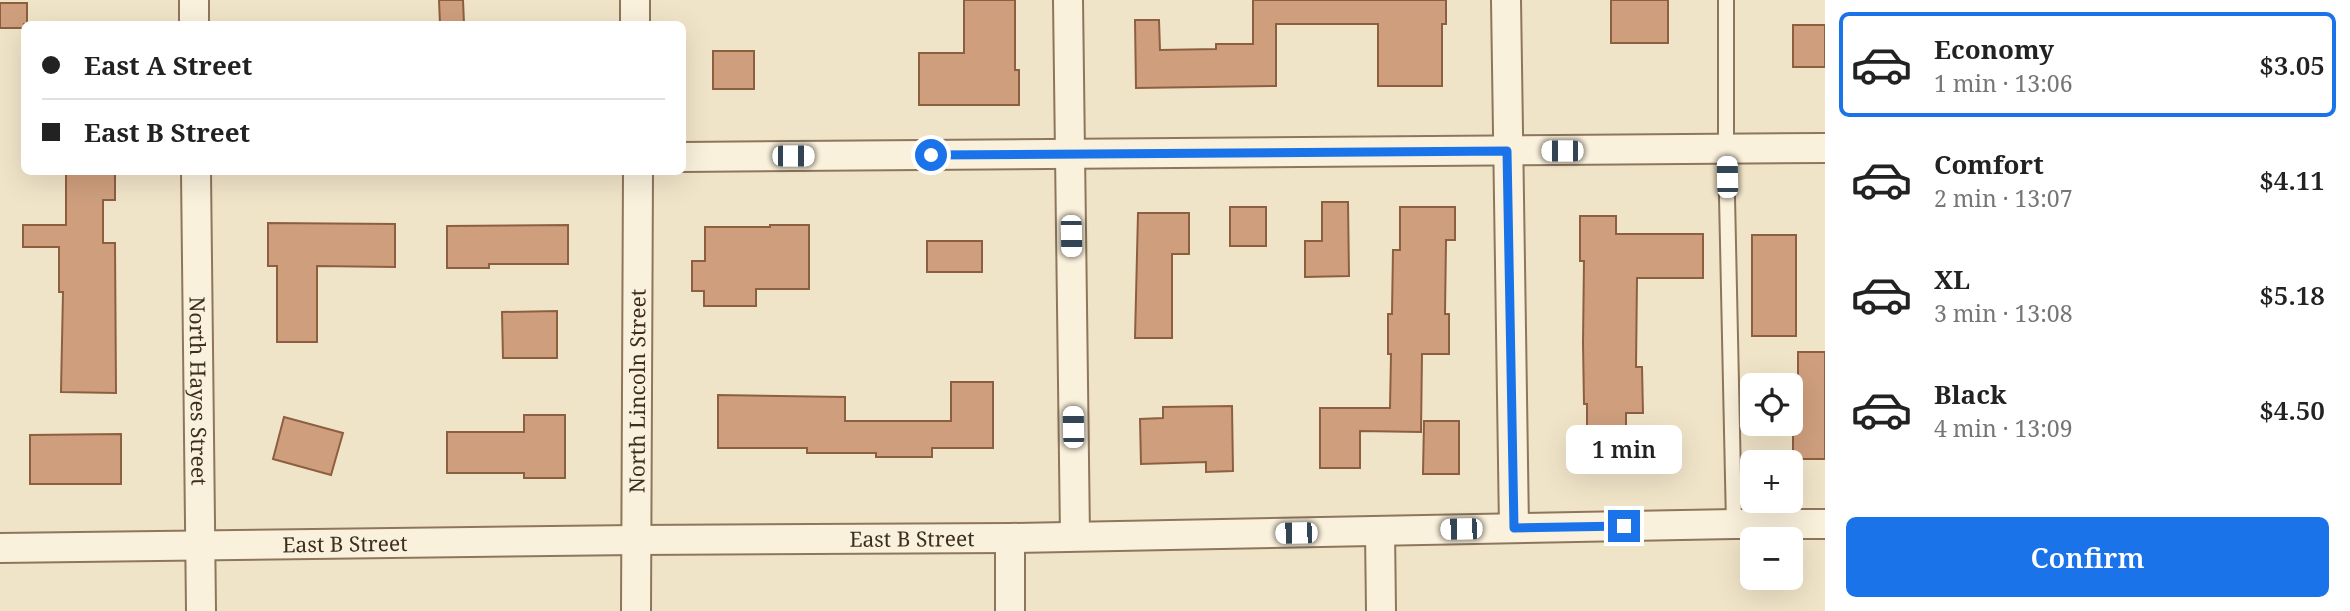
<!DOCTYPE html>
<html lang="en">
<head>
<meta charset="utf-8">
<style>
  :root { --surface:#fff; --page:#f6f6f6; --text:#222; --muted:#767676; --line:#e0e0e0; --accent:#1a73e8 }
  body { margin:0; font-family:"Noto Serif",serif; background:var(--page); color:var(--text); height:100vh; display:flex; flex-direction:column; font-size:26px; white-space:nowrap }
  * { box-sizing:border-box; margin:0 }
  p { font-size:23px; color:var(--muted) }
  .icon { flex:none; width:38px; height:38px; fill:none; stroke:currentColor; stroke-width:2; stroke-linecap:round; stroke-linejoin:round }
  .map { position:relative; flex:1; overflow:hidden }
  .panel { display:flex; flex-direction:column; background:var(--surface); width:525px }
  .panel>* { flex:none }
  .top-card { position:absolute; left:21px; top:21px; width:665px; height:154px; border-radius:10px; box-shadow:0 7px 28px #0002; display:grid; align-content:center; height:154px; padding:0 21px; background:var(--surface) }
  .buttons { position:absolute; left:1740px; top:373px; display:grid; gap:14px }
  .buttons a { display:grid; place-items:center; width:63px; height:63px; border-radius:10px; background:var(--surface); box-shadow:0 7px 28px #0002; font-size:35px }
  .end { position:absolute; width:32px; height:32px; margin:-16px; border:9px solid #1a73e8; background:#fff; box-shadow:0 0 0 4px #fff }
  .from { border-radius:50% }
  .bubble { position:absolute; height:49px; border-radius:10px; background:var(--surface); box-shadow:0 7px 28px #0002; font-size:23px; font-weight:600; line-height:49px; text-align:center }
  .car { position:absolute; width:21px; height:42px; margin:-21px -10px; border-radius:9px; box-shadow:0 0 5px 2px #0007; background:linear-gradient(#fff 24%,#345 0 40%,#fff 0 76%,#345 0 86%,#fff 0) }
  .top-card b { display:flex; align-items:center; gap:24px; height:66px; font-size:26px }
  .top-card b+b { border-top:2px solid var(--line) }
  .top-card i { width:18px; height:18px; background:var(--text) }
  ul { padding:12px 0 0; list-style:none }
  li { display:flex; align-items:center; gap:21px; height:105px; margin:0 14px 10px; padding:0 7px; border:4px solid transparent; border-radius:10px }
  li div { flex:1 }
  li b { display:block; font-size:26px }
  li em { font-style:normal; font-weight:600 }
  li.on { border-color:var(--accent) }
  li>.icon { width:63px; height:63px; stroke-width:1.5 }
  .primary-button { display:flex; gap:14px; margin-top:auto; padding:14px 21px }
  .primary-button a { flex:1; height:80px; border-radius:10px; background:var(--accent); color:#fff; font-size:28px; font-weight:600; line-height:80px; text-align:center }
  main { display:flex; flex:1; min-height:0 }
  .map>svg:first-child { display:block }
  .building { fill:#cf9f7d; stroke:#8d5f41; stroke-width:2 }
  .lines { fill:none; stroke-linecap:round; stroke-linejoin:round }
  .lane-casing { stroke:#8d765c; stroke-width:18 }
  .street-casing { stroke:#8d765c; stroke-width:32 }
  .lane { stroke:#faf1dc; stroke-width:14 }
  .street { stroke:#faf1dc; stroke-width:28 }
  .route { stroke:#1a73e8; stroke-width:9 }
  .labels { text-anchor:middle; dominant-baseline:central; stroke-width:6; stroke-linejoin:round; paint-order:stroke }
  .street-label { font-size:21px; fill:#3d2e20; stroke:#f7eed8 }
</style>
</head>
<body>
<main>
<div class="map">
<svg width="1825" height="611" viewBox="0 0 1825 611">
  <rect width="100%" height="100%" fill="#f0e4c8"/>
  <g class="building">
    <path d="M439,0h24l1,24h-24z"/>
    <path d="M964,0h51v70h4v35h-100v-52h45z"/>
    <path d="M1253,0h193v24h-4v62h-64v-62h-102v62l-140,2 -1,-68h24l1,30 56,-1v-5h37z"/>
    <rect x="1611" y="0" width="57" height="43"/>
    <path d="M0,3h27v21h-3v4h-24z"/>
    <rect x="1793" y="25" width="32" height="42"/>
    <rect x="713" y="51" width="41" height="38"/>
    <path d="M66,172l49,2v26h-12v43h12l1,150 -55,-1 2,-100h-4v-45h-36v-22h43z"/>
    <path d="M1322,202h26l1,74 -44,1v-36h17z"/>
    <rect x="1230" y="207" width="36" height="39"/>
    <path d="M1400,207h55v33h-9l-1,74h4v40h-27l-1,78 -61,-1v37h-40v-60h70l1,-54h-3v-40h4l1,-64h7z"/>
    <path d="M1138,213h51v41h-17v84h-37z"/>
    <path d="M1580,216h36v18h87v44h-66l-1,89h6l1,46h-17v55h-39v-64h-3l-1,-61 1,-82h-4z"/>
    <path d="M268,223l127,1v43l-78,-1v76h-40v-76h-9z"/>
    <path d="M568,225v39h-79v4h-42v-42z"/>
    <path d="M770,225h39v64h-53v17h-52v-15h-12v-30h13v-34h65z"/>
    <rect x="1752" y="235" width="44" height="101"/>
    <rect x="927" y="241" width="55" height="31"/>
    <path d="M557,311v47h-54l-1,-46z"/>
    <path d="M1798,352h27v107h-32v-45h5z"/>
    <path d="M951,382h42v66h-61v9h-56v-4h-69v-5h-89v-53l127,2v24h106z"/>
    <path d="M1232,406l1,65 -27,1v-10l-65,2 -1,-45 23,-1v-11z"/>
    <path d="M524,415h41v63h-41v-5h-77v-41h77z"/>
    <path d="M284,417l59,16 -12,42 -58,-16z"/>
    <path d="M1424,421h35v53h-36z"/>
    <path d="M121,434v50h-91v-49z"/>
  </g>
  <g class="lines">
    <defs>
      <path id="lane" d="M1726,0v150l8,374"/>
      <g id="street">
        <path d="M194,0v24"/>
        <path d="M635,0v24"/>
        <path d="M1068,0l7,536"/>
        <path d="M1506,0l8,528"/>
        <path d="M682,157l1143,-9"/>
        <path id="s1" d="M196,172l5,439"/>
        <path d="M1380,531l1,80"/>
        <path d="M1010,538v73"/>
        <path id="s2" d="M0,548l636,-8 374,-2 724,-14h91"/>
        <path id="s3" d="M636,611l2,-439"/>
      </g>
    </defs>
    <use href="#lane" class="lane-casing"/>
    <use href="#street" class="street-casing"/>
    <use href="#lane" class="lane"/>
    <use href="#street" class="street"/>
  </g>
  <g class="lines">
    <path class="route" d="M931,155l576,-4 7,377 110,-2"/>
  </g>
  <g class="labels">
    <g class="street-label">
      <text stroke="none"><textPath href="#s1" startOffset="219">North Hayes Street</textPath></text>
      <text stroke="none"><textPath href="#s3" startOffset="220">North Lincoln Street</textPath></text>
      <text stroke="none"><textPath href="#s2" startOffset="912">East B Street</textPath></text>
      <text stroke="none"><textPath href="#s2" startOffset="345">East B Street</textPath></text>
    </g>
  </g>
</svg>
<div class="buttons">
<a><svg class="icon" aria-label="locate" viewBox="0 0 24 24"><circle cx="12" cy="12" r="6"/><path d="M12 2v4M12 18v4M2 12h4M18 12h4"/></svg></a>
<a>+</a>
<a>−</a>
</div>
<i class="end from" style="left:931px;top:155px"></i>
<i class="end" style="left:1624px;top:526px"></i>
<div class="bubble" style="left:1566px;top:425px;width:116px">1 min</div>
<i class="car" style="left:1562px;top:151px;rotate:270deg"></i>
<i class="car" style="left:793px;top:156px;rotate:90deg"></i>
<i class="car" style="left:1727px;top:177px;rotate:359deg"></i>
<i class="car" style="left:1071px;top:236px;rotate:179deg"></i>
<i class="car" style="left:1073px;top:427px;rotate:359deg"></i>
<i class="car" style="left:1461px;top:529px;rotate:269deg"></i>
<i class="car" style="left:1296px;top:533px;rotate:269deg"></i>
<div class="top-card">
<b><i class="from"></i>East A Street</b>
<b><i></i>East B Street</b>
</div>
</div>
<section class="panel">
<ul>
<li class="on"><svg class="icon" aria-label="car" viewBox="0 0 24 24"><path d="M5 17H2v-5l4-1 3-4h7l3 4 3 1v5h-3M9 17h6M6 11h13"/><circle cx="7" cy="17" r="2"/><circle cx="17" cy="17" r="2"/></svg><div><b>Economy</b><p>1 min · 13:06</p></div><em>$3.05</em></li>
<li><svg class="icon" aria-label="car" viewBox="0 0 24 24"><path d="M5 17H2v-5l4-1 3-4h7l3 4 3 1v5h-3M9 17h6M6 11h13"/><circle cx="7" cy="17" r="2"/><circle cx="17" cy="17" r="2"/></svg><div><b>Comfort</b><p>2 min · 13:07</p></div><em>$4.11</em></li>
<li><svg class="icon" aria-label="car" viewBox="0 0 24 24"><path d="M5 17H2v-5l4-1 3-4h7l3 4 3 1v5h-3M9 17h6M6 11h13"/><circle cx="7" cy="17" r="2"/><circle cx="17" cy="17" r="2"/></svg><div><b>XL</b><p>3 min · 13:08</p></div><em>$5.18</em></li>
<li><svg class="icon" aria-label="car" viewBox="0 0 24 24"><path d="M5 17H2v-5l4-1 3-4h7l3 4 3 1v5h-3M9 17h6M6 11h13"/><circle cx="7" cy="17" r="2"/><circle cx="17" cy="17" r="2"/></svg><div><b>Black</b><p>4 min · 13:09</p></div><em>$4.50</em></li>
</ul>
<div class="primary-button"><a>Confirm</a></div>
</section>
</main>
</body>
</html>
